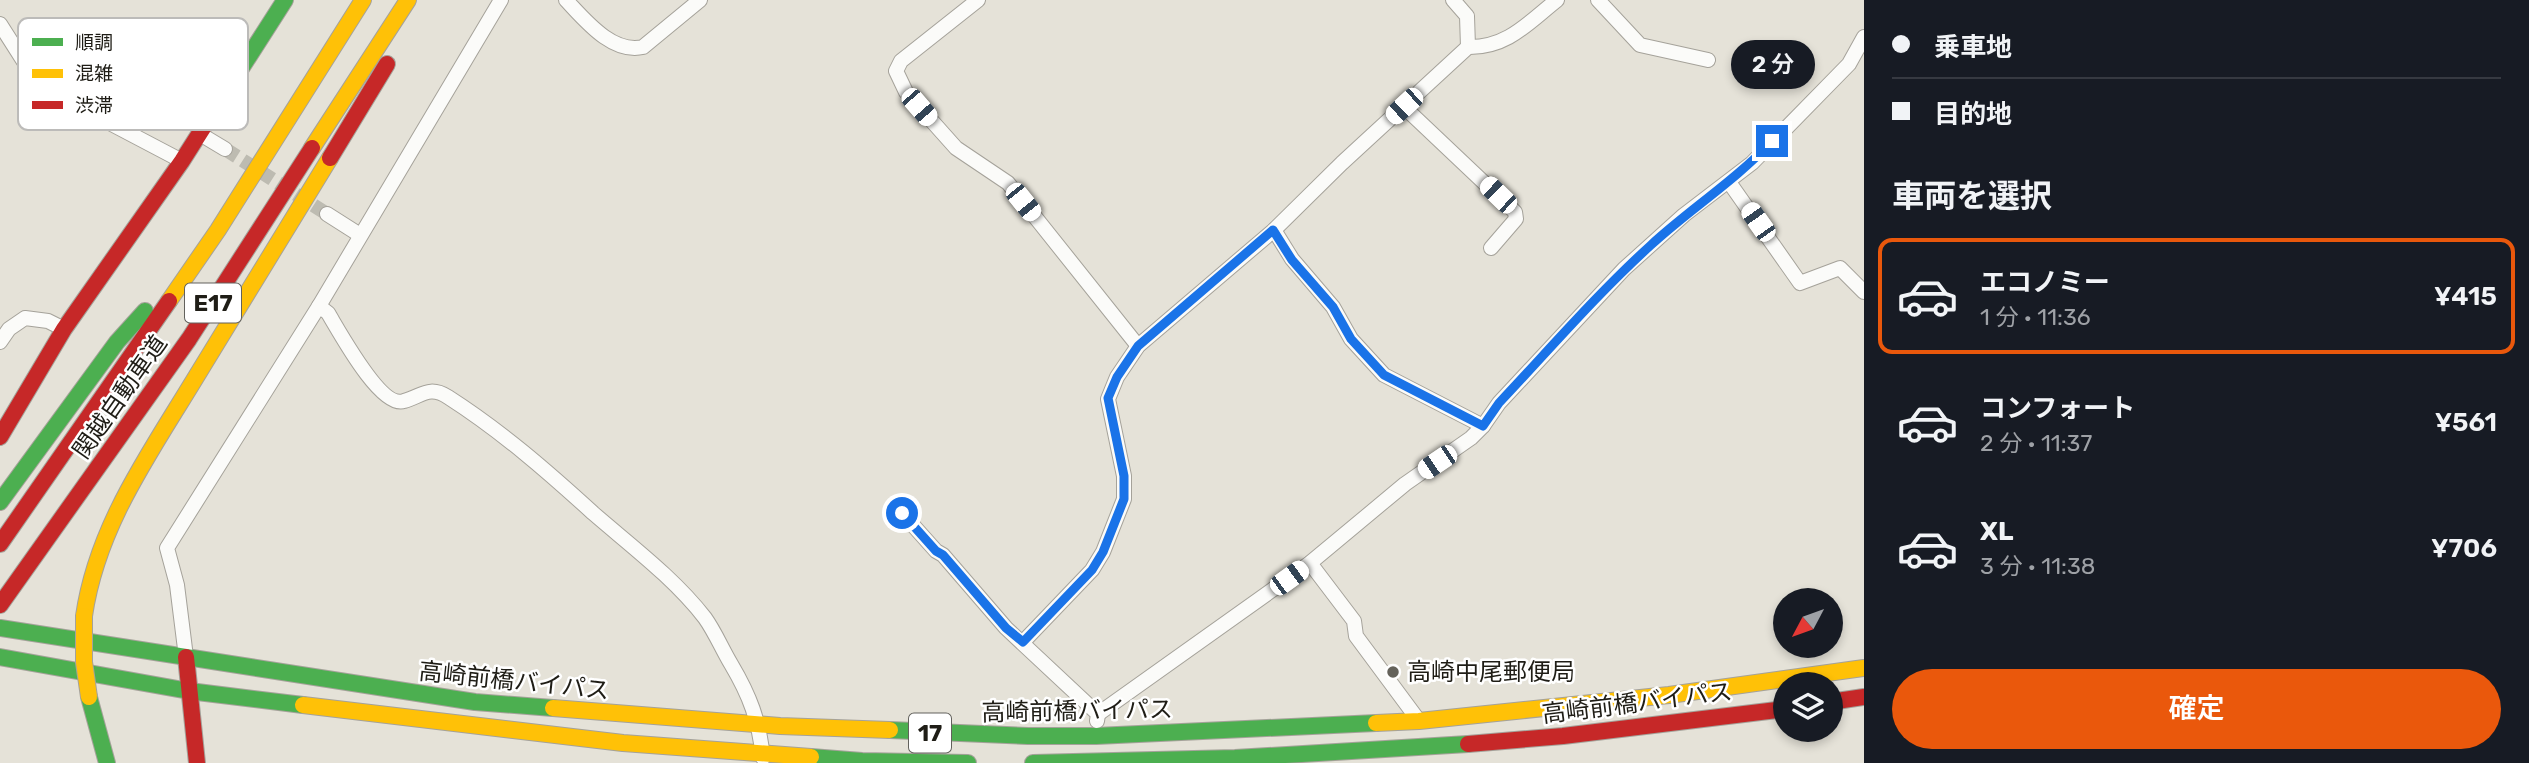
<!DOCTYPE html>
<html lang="ja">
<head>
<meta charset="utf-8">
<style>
  :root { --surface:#171b24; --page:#242831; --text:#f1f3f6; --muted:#9ea1a6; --line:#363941; --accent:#ea580c }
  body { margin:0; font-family:Rubik,"Noto Sans JP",sans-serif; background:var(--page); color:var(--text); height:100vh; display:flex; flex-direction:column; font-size:26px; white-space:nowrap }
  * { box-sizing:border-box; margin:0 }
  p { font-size:23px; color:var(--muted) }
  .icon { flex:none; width:38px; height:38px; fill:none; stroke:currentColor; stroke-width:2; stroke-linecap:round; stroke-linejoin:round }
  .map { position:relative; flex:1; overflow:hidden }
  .drawer { display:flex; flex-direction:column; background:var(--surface); width:665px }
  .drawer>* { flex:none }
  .hud { display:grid; align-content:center; height:154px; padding:0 28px; background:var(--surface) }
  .needle { width:46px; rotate:229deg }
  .buttons { position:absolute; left:1773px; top:588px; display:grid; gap:14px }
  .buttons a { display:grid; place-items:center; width:70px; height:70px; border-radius:50%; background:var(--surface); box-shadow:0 4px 10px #0003; font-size:35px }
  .end { position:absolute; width:32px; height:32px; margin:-16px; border:9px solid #1a73e8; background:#fff; box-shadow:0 0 0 4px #fff }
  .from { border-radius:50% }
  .bubble { position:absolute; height:49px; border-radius:24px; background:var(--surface); box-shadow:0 4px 10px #0003; font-size:23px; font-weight:600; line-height:49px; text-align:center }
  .car { position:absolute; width:21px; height:42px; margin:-21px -10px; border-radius:9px; box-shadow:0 0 5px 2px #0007; background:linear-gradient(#fff 24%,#345 0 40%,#fff 0 76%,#345 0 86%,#fff 0) }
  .hud b { display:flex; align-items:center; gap:24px; height:66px; font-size:26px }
  .hud b+b { border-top:2px solid var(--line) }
  .hud i { width:18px; height:18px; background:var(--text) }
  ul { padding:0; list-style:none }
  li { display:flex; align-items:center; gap:21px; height:116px; margin:0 14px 10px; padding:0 14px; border:4px solid transparent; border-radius:14px }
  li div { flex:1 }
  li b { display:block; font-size:26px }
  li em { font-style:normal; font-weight:600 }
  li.selected { border-color:var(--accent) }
  li>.icon { width:63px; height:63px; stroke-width:1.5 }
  h2 { padding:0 28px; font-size:32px; line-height:84px }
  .cta { display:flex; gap:14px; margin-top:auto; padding:14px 28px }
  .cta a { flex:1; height:80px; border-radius:42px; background:var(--accent); color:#fff; font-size:28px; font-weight:600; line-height:80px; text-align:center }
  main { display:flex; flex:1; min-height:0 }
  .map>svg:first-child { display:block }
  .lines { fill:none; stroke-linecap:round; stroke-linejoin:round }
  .street-tunnel { stroke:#bdbbb1; stroke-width:14; stroke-dasharray:14 7; stroke-linecap:butt }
  .street-casing { stroke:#a5a29a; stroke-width:16 }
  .fast-casing { stroke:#a5a29a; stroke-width:18 }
  .slow-casing { stroke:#a5a29a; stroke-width:18 }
  .jam-casing { stroke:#a5a29a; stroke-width:18 }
  .street { stroke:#fbfbf9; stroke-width:14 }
  .fast { stroke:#4caf50; stroke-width:16 }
  .slow { stroke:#ffc107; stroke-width:16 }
  .jam { stroke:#c62828; stroke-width:16 }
  .slow-bridge-casing { stroke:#a5a29a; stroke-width:18; stroke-linecap:butt }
  .slow-bridge { stroke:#ffc107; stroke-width:16 }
  .route { stroke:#1a73e8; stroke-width:9 }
  .poi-dot { fill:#64625a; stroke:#fff; stroke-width:2.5 }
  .labels { text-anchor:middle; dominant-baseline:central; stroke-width:5; stroke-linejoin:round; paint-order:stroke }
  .shield { fill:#fff; stroke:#62615c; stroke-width:2 }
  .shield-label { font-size:23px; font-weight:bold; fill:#1f1d16 }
  .street-label { font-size:24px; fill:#1f1d16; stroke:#fff }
  .poi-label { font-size:24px; fill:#1f1d16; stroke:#fff; text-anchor:start }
  .key { fill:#fff; stroke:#bcbbb9; stroke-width:2 }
  .key-label { font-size:19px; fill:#1f1d16 }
</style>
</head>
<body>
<main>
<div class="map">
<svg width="1864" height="763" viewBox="0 0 1864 763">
  <rect width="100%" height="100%" fill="#e5e2d8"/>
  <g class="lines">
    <path class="street-tunnel" d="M225,149l102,65"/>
    <defs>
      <g id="street">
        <path d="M566,0c19,20 46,54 77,47l57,-47"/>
        <path d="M978,0l-77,61 -5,10 10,21 50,56 52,35 130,163"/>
        <path d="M1453,0l14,16 1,31"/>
        <path d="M1598,0l42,45 68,15"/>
        <path d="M0,24l28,44 9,10 67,42 78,41"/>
        <path d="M1403,106l112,106 1,7 -25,29"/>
        <path d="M200,134l25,15"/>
        <path d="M1729,182l71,101 40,-15 24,24"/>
        <path d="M327,214l33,21"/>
        <path d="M1274,230l18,29 41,48 18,32 33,36 99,51"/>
        <path d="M319,306l9,7c11,18 53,96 76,88 18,-5 25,-16 44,-4 53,34 99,74 145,116 38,33 81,65 112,105 10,14 17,31 26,46 19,32 28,56 32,94"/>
        <path d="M0,342l9,-13 16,-11 23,3 16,8"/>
        <path d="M902,513l34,38 7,4 63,73 92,86 -1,7"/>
        <path d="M1310,563l44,58 2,15 63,85"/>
        <path d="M1023,642l69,-72 11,-18 21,-53v-23l-16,-77 9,-22 21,-31 136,-116 68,-67 126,-116c39,1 60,-24 89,-47"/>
        <path d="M186,657l-9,-72 -10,-37 152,-242 182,-306"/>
        <path d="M1098,714l212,-151 95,-79 66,-46 12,-12 16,-23 125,-134 60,-54 68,-52 97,-99 15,-27"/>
      </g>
      <g id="fast">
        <path d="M217,106l68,-106"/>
        <path d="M0,502l117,-160 28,-31"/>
        <path d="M0,628l475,74 78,6"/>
        <path d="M0,657l189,34 114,14"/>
        <path d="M89,697l18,66"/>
        <path d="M890,730l138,6h68l280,-13"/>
        <path d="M811,757l51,4 106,2"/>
        <path d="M1033,763l202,-5 233,-14"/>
      </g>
      <g id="slow">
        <path d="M312,148l96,-148"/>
        <path d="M169,301l49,-71 145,-230"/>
        <path d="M84,616c13,-90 66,-163 112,-239 45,-73 89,-146 134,-219"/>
        <path d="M303,705l320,38 188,14"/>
        <path d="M553,708l227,18 110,4"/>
        <path d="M1376,723l43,-2 250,-26 195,-27"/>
      </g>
      <g id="jam">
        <path d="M330,158l57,-94"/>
        <path d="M0,437l64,-108 118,-168 35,-55"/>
        <path d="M0,544l169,-243"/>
        <path d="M0,605l189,-266 123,-191"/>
        <path d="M186,657l11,106"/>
        <path d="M1830,702l34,-5"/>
        <path d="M1468,744l95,-8 222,-27"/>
      </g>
    </defs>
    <use href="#street" class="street-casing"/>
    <use href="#fast" class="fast-casing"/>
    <use href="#slow" class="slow-casing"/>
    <use href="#jam" class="jam-casing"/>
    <use href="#street" class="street"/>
    <use href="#fast" class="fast"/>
    <use href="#slow" class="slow"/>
    <use href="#jam" class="jam"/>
    <defs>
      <path id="slow-bridge" d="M84,616v46l5,35"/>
    </defs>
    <use href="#slow-bridge" class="slow-bridge-casing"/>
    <use href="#slow-bridge" class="slow-bridge"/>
  </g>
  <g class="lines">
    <path class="route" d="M902,513l34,38 7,4 63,73 17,14 69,-72 11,-18 21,-53v-23l-16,-78 9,-21 21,-31 135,-116 19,30 41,47 18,32 33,36 99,51 16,-23c50,-53 98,-109 152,-158 39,-36 85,-65 121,-104"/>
  </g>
  <circle class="poi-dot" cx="1393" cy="672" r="7"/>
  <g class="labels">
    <g class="shield">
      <rect x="185" y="283.5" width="56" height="39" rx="5"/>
      <rect x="909" y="713.5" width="42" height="39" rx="5"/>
    </g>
    <g class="shield-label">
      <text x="213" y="303">E17</text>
      <text x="930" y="733">17</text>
    </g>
    <g class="street-label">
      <text transform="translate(120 397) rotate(-55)">関越自動車道</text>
      <text transform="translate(514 681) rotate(6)">高崎前橋バイパス</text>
      <text transform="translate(1637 703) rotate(-7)">高崎前橋バイパス</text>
      <text transform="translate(1077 711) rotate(-1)">高崎前橋バイパス</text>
    </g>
    <g class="poi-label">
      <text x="1407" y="672">高崎中尾郵便局</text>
    </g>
  </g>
  <rect x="18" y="18" width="230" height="112" rx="10" class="key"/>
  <rect x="32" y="38" width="31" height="8" fill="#4caf50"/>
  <rect x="32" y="69" width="31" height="9" fill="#ffc107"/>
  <rect x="32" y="101" width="31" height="8" fill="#c62828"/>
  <g class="key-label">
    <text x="75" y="49">順調</text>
    <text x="75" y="80">混雑</text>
    <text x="75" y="112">渋滞</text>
  </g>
</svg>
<div class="buttons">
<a><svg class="needle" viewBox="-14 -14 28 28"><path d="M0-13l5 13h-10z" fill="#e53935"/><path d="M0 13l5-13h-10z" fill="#9ea1a6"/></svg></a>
<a><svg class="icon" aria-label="layers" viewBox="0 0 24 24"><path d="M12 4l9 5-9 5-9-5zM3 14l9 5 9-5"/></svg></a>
</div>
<i class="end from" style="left:902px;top:513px"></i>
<i class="end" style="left:1772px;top:141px"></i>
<div class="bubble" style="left:1731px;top:40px;width:84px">2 分</div>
<i class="car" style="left:1404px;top:106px;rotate:227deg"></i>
<i class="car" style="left:919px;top:107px;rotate:139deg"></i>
<i class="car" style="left:1498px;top:195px;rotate:314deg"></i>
<i class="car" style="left:1023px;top:202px;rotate:141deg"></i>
<i class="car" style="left:1758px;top:222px;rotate:325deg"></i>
<i class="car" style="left:1437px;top:462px;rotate:236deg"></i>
<i class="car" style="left:1289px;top:578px;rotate:54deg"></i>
</div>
<section class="drawer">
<div class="hud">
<b><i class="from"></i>乗車地</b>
<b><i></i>目的地</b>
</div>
<h2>車両を選択</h2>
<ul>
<li class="selected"><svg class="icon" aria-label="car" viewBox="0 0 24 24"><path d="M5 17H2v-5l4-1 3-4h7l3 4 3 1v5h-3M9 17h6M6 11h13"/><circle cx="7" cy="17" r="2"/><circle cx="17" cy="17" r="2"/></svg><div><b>エコノミー</b><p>1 分 · 11:36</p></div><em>¥415</em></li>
<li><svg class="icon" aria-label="car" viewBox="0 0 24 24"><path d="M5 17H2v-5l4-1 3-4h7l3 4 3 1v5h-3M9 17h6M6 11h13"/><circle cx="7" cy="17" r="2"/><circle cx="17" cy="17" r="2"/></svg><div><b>コンフォート</b><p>2 分 · 11:37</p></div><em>¥561</em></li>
<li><svg class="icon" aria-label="car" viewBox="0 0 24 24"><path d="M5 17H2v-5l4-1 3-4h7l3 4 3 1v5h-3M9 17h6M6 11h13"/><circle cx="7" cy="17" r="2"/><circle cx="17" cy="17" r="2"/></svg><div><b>XL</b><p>3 分 · 11:38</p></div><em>¥706</em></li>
</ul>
<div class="cta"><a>確定</a></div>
</section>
</main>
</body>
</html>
